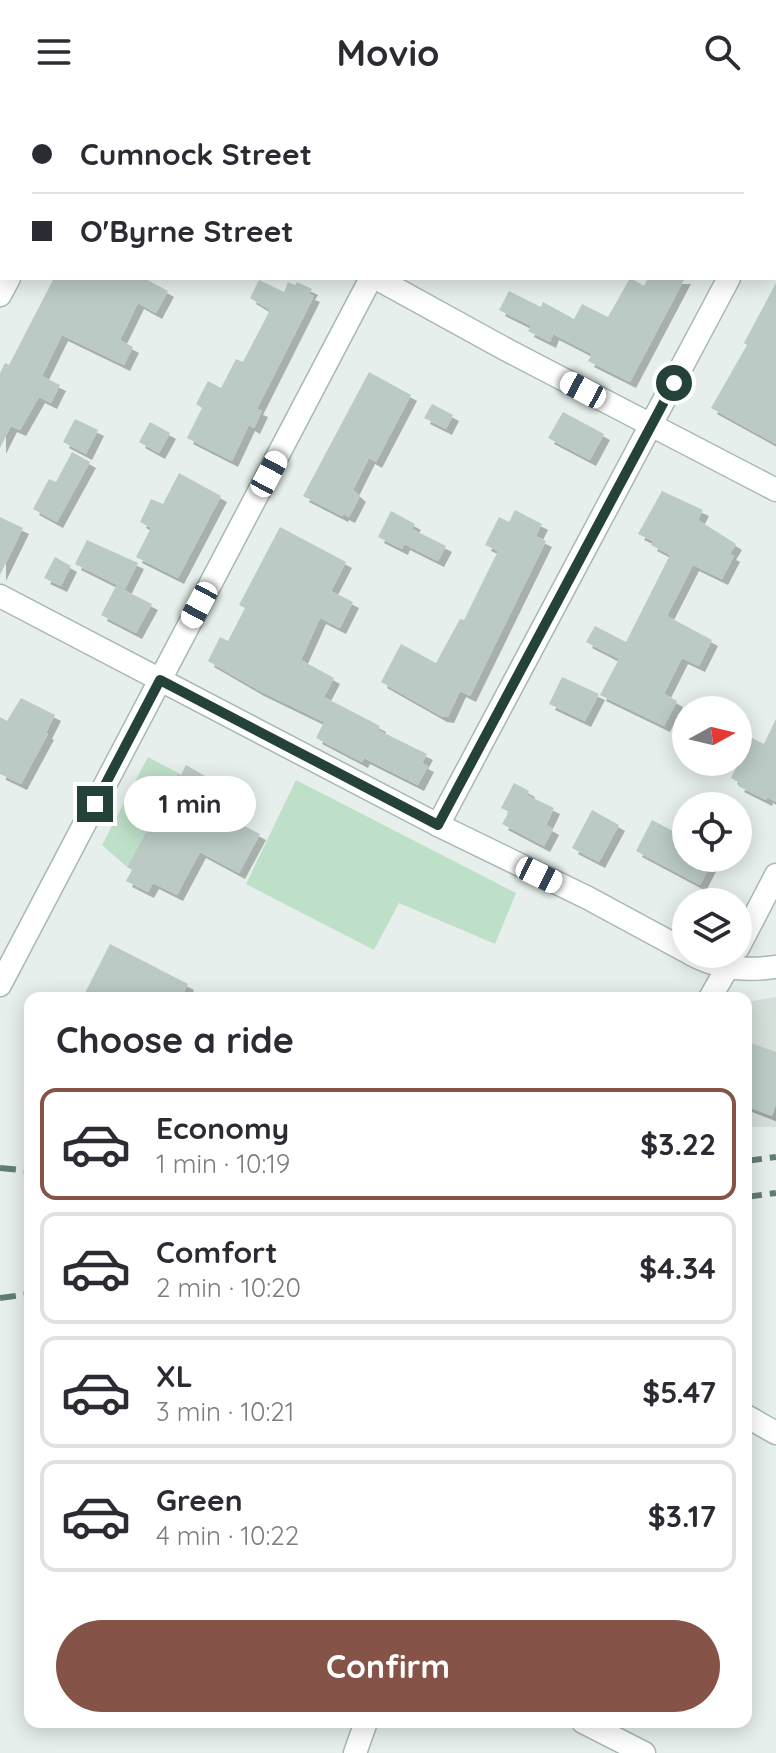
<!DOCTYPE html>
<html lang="en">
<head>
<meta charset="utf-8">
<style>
  :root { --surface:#fff; --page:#f2f2f3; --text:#2b2b33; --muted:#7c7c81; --line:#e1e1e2; --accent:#855347 }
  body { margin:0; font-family:Quicksand,sans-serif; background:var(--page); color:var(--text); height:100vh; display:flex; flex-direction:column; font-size:30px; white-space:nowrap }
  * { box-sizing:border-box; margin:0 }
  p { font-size:26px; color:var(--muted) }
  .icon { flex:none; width:44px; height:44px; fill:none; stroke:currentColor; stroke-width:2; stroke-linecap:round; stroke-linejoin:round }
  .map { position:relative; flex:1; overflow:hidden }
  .drawer { position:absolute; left:24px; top:888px; width:728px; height:736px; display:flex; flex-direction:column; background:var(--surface); border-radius:16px; box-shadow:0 4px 20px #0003 }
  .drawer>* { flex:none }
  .banner { position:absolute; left:0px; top:0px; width:776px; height:176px; box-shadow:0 4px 20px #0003; display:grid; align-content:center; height:176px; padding:0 32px; background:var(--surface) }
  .needle { width:52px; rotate:82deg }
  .buttons { position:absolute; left:672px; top:592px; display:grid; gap:16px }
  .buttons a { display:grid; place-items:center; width:80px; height:80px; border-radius:50%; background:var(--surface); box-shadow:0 4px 20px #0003; font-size:40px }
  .end { position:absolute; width:36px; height:36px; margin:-18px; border:10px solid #24423a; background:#fff; box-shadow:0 0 0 4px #fff }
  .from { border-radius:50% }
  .bubble { position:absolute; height:56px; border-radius:28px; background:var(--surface); box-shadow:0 4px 20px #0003; font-size:26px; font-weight:700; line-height:56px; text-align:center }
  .car { position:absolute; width:24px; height:48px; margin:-24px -12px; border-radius:10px; box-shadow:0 0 6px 2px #0007; background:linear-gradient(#fff 24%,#345 0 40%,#fff 0 76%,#345 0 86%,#fff 0) }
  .banner b { display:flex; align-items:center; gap:28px; height:76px; font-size:30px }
  .banner b+b { border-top:2px solid var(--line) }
  .banner i { width:20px; height:20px; background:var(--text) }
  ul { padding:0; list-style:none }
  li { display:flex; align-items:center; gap:24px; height:112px; margin:0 16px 12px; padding:0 16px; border:4px solid var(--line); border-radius:16px }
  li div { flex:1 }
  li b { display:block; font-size:30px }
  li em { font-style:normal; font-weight:700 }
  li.active { border-color:var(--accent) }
  li>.icon { width:72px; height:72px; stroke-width:1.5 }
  h2 { padding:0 32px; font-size:36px; line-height:96px }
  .action { display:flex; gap:16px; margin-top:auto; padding:16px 32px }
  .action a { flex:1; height:92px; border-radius:48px; background:var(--accent); color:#fff; font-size:32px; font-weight:700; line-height:92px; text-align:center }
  header { display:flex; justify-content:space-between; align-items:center; height:104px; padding:0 32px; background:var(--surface); font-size:36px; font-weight:700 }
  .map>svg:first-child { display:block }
  .built { fill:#d4dfda }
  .green { fill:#bfe0c8 }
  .building { fill:#bbcac4; filter:url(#shadow) }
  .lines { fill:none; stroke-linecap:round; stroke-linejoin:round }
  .minor-casing { stroke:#a8b8b2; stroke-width:25 }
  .minor { stroke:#fff; stroke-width:22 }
  .rail { stroke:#5f7d75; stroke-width:6; stroke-dasharray:16 8; stroke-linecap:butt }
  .route { stroke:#24423a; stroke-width:10 }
</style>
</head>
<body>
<header><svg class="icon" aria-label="menu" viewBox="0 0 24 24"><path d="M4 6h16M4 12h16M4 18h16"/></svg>Movio<svg class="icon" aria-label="search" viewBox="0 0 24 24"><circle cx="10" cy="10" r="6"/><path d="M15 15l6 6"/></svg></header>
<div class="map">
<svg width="776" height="1649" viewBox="0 0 776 1649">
  <defs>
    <filter id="shadow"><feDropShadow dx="6" dy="6" stdDeviation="0" flood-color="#0004"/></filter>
  </defs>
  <rect width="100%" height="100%" fill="#e6efeb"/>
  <path class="built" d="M776,893v130h-30v-125z"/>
  <g class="green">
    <path d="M148,653l30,16 -51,94 -25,-22z"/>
    <path d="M296,676l220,113 -21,51 -96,-41 -25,47 -128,-66z"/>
  </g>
  <g class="building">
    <path d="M54,174h90l24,13 -12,22 -18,-10 -18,37 13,7 -9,18 -62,-30 -20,41 18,9 -9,18 -12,-6 -19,33 -9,-4 -11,22v-75l5,-10 4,2z"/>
    <path d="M630,174l14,8 4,-8h37l-55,104 -42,-21 4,-7 -39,-20 -3,8 -22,-11 3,-5 -32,-16 10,-19 32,16 2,-5 31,17 8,-15 26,13z"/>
    <path d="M259,176l25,12 4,-10 7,3 2,-3 15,7 -3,5 5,2 -57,113 5,2 -8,17 -5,-3 -17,36 -45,-23 15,-30 -6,-4 12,-23 13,7 15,-29 7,3 27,-52 -20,-12z"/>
    <path d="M776,179v161l-65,-36 36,-63 -3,-2z"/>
    <path d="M369,268l42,23 -35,67 -7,-4 -16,32 7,6 -11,21 -6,-3 -1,2 -39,-20z"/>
    <path d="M432,300l21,11 -7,14 -22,-11z"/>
    <path d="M563,308l41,22 -14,26 -42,-22z"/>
    <path d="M75,315l23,11 -12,24 -23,-12z"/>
    <path d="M150,318l20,11 -11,20 -20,-11z"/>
    <path d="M72,348l18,10 -33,60 -24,-13 16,-30 7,3z"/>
    <path d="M179,369l42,23 -43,82 -42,-21 15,-29 -11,-6 11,-23 12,5z"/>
    <path d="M662,387l41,19 -5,10 38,24 -6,10 4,2 -12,23 -29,-14 -26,51 45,24 -13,26 -17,-8 -18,36 13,7 -13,25 -64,-31 19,-36 -33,-17 9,-16 31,16 44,-87 -19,-10 2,-4 -15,-7z"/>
    <path d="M515,406l27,14 -6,12 10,5 -76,155 -10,-5 -12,26 -7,-1 -60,-34 20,-38 35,19 24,-44 4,1 34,-69 -13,-6 14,-28 10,5z"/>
    <path d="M391,407l24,13 -3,5 34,17 -8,15 -34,-17 -2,5 -24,-12z"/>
    <path d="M0,413l23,11 -23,47z"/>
    <path d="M280,423l66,35 -15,29 22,11 -13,26 -20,-10 -19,42 33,18 -10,19 56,29 -2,4 49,24 -5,9 6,3 -10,19 -54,-27 -2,4 -46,-24 8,-16 -66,-32 -50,-29 12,-24 8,4 17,-33 -6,-3z"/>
    <path d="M87,436l51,23 -13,26 -50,-25z"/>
    <path d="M55,453l16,9 -10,20 -17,-8z"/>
    <path d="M116,482l36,18 -16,29 -35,-18z"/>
    <path d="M562,573l37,17 -14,27 -36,-17z"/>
    <path d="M21,594l34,17 -9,18 2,1 -27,50 -21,-10v-57l7,4z"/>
    <path d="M776,615v83l-9,-5 -1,3 -28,-14 2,-3 -9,-5 7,-14v-33l26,13z"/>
    <path d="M186,661l19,11 -4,9 4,2 -7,15 62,32 -21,39 -39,-21 -23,43 -24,-12 -5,9 -22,-11 6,-11 -5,-3 51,-94 3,2z"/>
    <path d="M514,679l15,8 -2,4 27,13 -8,17 7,4 -9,17 -42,-22 7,-12 -8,-4z"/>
    <path d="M592,706l27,15 -20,37 -27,-14z"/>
    <path d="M652,716l34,18v20h28l-14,27 -64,-34z"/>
    <path d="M110,840l78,40 -7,14h-86l-10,-5z"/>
    <path d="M751,939l25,9v53l-4,11 -26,-10v-50z"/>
  </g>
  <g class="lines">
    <defs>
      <g id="minor">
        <path d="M38,0l4,2"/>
        <path d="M99,2l1,-2"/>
        <path d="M462,2l1,-2"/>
        <path d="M774,88l2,-4"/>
        <path d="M376,174l131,72 269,140"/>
        <path d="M0,191l9,-17"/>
        <path d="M0,492l438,229 150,73 98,53"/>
        <path d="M438,721l291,-547"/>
        <path d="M738,844l38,-73"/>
        <path d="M691,850c28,15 54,17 85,13"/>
        <path d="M0,881l371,-707"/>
        <path d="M710,894l23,-40"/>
        <path d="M746,1312l30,17"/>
        <path d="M583,1618l61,31"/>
        <path d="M355,1649l11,-31"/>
      </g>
    </defs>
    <use href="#minor" class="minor-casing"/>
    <use href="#minor" class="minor"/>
    <g class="rail">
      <path d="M746,1057l30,-4"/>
      <path d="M0,1064l30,3"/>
      <path d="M746,1093l30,-4"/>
      <path d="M0,1194l30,-4"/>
    </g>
  </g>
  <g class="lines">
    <path class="route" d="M95,700l65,-124 278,145 236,-442"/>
  </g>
</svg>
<div class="buttons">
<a><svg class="needle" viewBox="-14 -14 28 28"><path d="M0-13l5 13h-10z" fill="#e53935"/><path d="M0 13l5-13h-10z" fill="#7c7c81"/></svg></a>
<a><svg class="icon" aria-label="locate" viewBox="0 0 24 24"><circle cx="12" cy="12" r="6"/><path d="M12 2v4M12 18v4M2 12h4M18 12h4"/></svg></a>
<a><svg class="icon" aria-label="layers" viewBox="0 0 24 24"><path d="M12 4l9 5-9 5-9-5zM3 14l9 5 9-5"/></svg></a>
</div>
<i class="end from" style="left:674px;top:279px"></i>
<i class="end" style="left:95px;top:700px"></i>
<div class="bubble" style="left:124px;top:672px;width:132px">1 min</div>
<i class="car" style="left:583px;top:286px;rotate:298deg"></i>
<i class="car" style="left:269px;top:370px;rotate:28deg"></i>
<i class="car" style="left:199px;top:501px;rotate:208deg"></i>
<i class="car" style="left:539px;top:771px;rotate:116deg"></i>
<div class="banner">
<b><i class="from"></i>Cumnock Street</b>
<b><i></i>O'Byrne Street</b>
</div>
<section class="drawer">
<h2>Choose a ride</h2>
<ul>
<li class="active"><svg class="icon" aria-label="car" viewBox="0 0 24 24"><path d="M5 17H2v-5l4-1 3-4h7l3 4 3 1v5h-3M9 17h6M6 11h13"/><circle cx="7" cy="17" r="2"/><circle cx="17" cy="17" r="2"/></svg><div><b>Economy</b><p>1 min · 10:19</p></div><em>$3.22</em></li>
<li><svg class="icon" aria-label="car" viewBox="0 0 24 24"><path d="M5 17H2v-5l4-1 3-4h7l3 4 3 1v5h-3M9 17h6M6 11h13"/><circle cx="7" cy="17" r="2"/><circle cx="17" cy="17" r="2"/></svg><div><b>Comfort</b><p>2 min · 10:20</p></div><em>$4.34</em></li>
<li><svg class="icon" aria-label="car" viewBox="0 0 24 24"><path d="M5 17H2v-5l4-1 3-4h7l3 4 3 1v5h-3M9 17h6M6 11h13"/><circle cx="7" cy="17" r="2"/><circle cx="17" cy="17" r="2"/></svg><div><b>XL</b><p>3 min · 10:21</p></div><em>$5.47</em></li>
<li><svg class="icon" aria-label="car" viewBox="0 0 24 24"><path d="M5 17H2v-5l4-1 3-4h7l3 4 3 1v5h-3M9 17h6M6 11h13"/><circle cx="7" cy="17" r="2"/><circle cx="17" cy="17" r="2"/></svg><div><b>Green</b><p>4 min · 10:22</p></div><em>$3.17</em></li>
</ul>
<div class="action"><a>Confirm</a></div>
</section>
</div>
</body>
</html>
